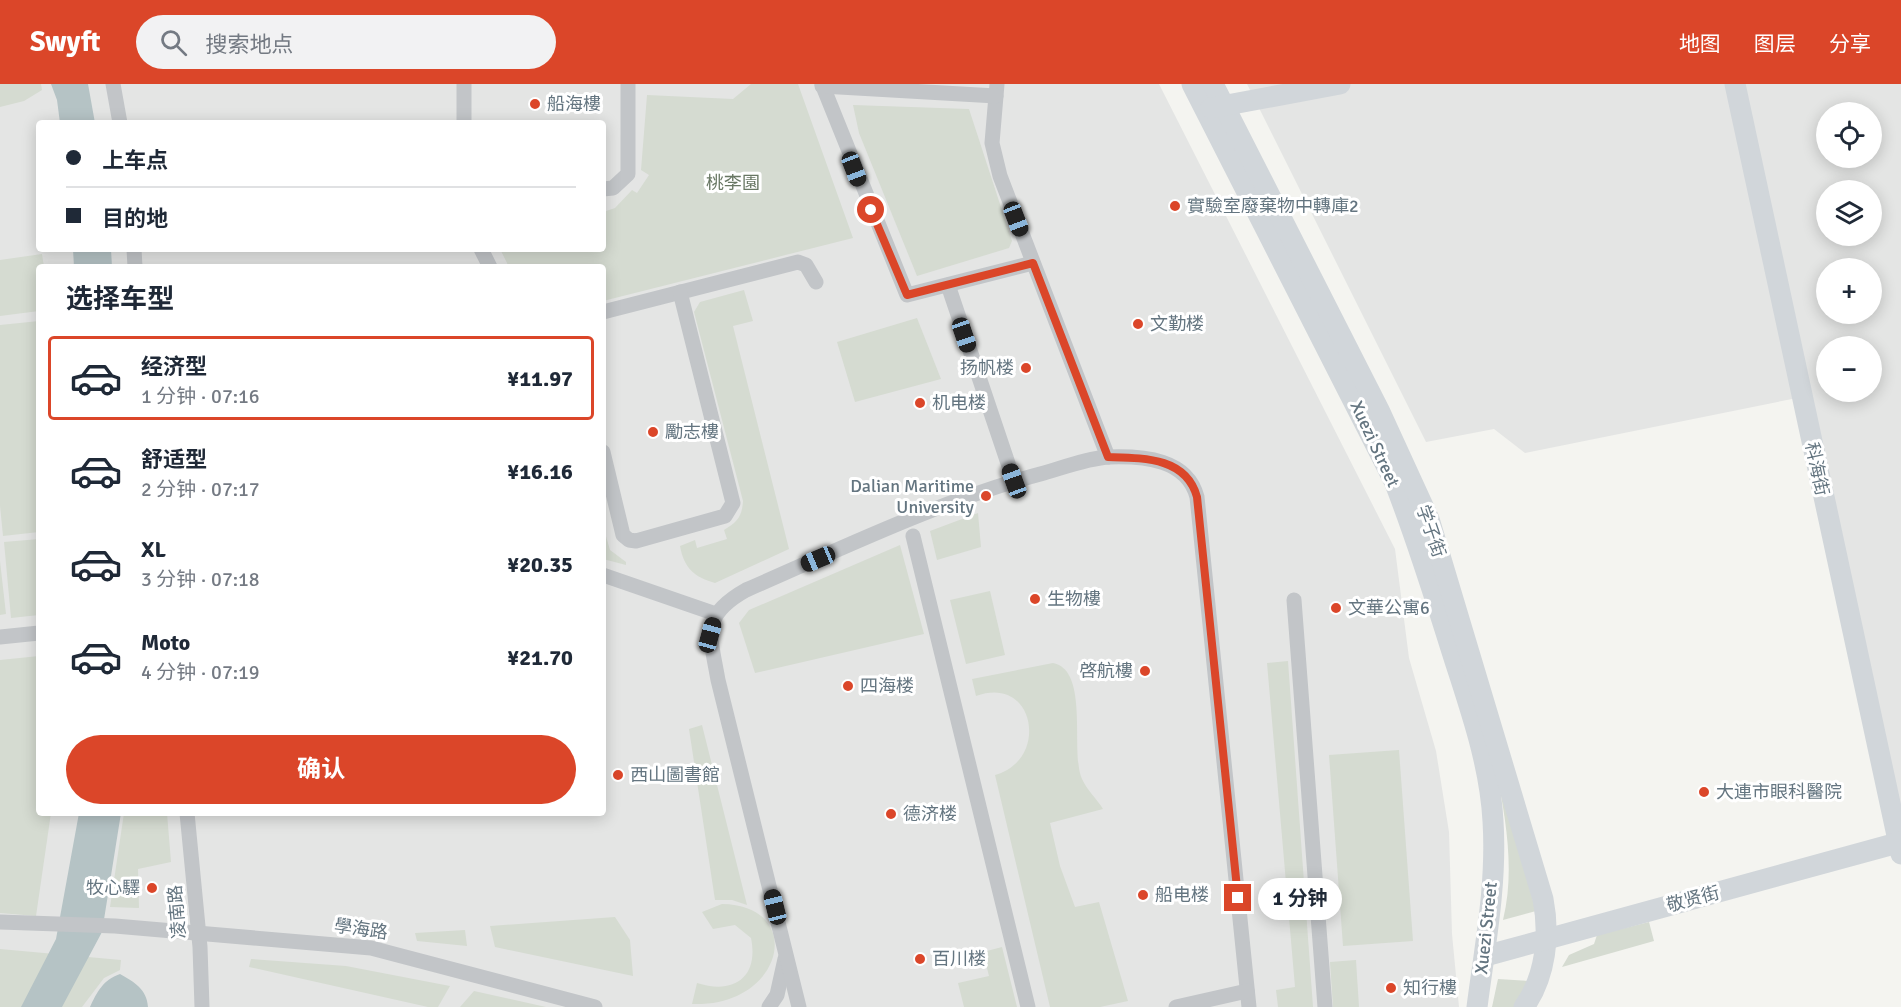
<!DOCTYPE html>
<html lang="zh">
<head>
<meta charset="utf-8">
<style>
  :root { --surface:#fff; --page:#f2f2f3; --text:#1f2937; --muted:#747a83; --line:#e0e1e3; --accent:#db4629 }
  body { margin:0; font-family:Signika,"Noto Sans SC",sans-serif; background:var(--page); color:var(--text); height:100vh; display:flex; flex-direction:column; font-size:22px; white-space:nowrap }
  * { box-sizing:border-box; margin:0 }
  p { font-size:20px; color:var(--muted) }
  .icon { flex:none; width:33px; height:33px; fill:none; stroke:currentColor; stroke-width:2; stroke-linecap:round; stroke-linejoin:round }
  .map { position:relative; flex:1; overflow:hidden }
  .side { position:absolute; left:36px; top:180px; width:570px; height:552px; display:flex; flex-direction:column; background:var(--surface); border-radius:6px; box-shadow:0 3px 15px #0003 }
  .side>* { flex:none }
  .top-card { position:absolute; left:36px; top:36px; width:570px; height:132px; border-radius:6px; box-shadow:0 3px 15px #0003; display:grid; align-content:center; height:132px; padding:0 30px; background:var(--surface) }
  .buttons { position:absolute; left:1816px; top:18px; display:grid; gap:12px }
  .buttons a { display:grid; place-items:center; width:66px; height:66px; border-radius:50%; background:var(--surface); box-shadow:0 3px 15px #0003; font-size:30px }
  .end { position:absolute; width:27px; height:27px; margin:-14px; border:8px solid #db4629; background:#fff; box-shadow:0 0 0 3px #fff }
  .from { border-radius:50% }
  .bubble { position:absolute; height:42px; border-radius:21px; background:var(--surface); box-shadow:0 3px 15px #0003; font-size:20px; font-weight:700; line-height:42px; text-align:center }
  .car { position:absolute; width:18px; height:36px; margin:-18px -9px; border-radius:8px; box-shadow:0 0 4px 2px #0007; background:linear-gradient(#222 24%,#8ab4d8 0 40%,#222 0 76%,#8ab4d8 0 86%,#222 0) }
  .top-card b { display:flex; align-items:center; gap:21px; height:57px; font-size:22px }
  .top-card b+b { border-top:2px solid var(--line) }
  .top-card i { width:15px; height:15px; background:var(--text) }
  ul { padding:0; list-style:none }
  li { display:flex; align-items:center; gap:18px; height:84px; margin:0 12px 9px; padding:0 18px; border:3px solid transparent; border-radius:6px }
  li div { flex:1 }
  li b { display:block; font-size:22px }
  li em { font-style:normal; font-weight:700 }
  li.on { border-color:var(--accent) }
  li>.icon { width:54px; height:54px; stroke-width:1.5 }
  h2 { padding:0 30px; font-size:27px; line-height:72px }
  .cta { display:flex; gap:12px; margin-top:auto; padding:12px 30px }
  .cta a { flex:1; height:69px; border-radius:36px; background:var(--accent); color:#fff; font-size:24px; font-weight:700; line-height:69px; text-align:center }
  header { display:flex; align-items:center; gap:36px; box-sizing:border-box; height:84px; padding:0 30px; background:var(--accent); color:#fff }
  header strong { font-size:28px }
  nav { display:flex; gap:33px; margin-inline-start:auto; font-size:21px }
  .search { width:420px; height:54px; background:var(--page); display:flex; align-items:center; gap:15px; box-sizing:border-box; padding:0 21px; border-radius:33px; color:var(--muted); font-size:22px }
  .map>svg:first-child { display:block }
  .built { fill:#e4e5e4; fill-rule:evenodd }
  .green { fill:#d5dbd1 }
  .water { fill:#b5c3c5 }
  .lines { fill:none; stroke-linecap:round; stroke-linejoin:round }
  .street { stroke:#c2c5c8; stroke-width:15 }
  .secondary { stroke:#d1d6da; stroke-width:21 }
  .route { stroke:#db4629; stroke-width:8 }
  .poi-dot { fill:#db4629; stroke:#fff; stroke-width:2 }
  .labels { text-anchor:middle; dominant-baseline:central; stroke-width:6; stroke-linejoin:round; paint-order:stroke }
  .poi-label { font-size:18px; fill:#647580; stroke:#fff; text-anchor:start }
  .park-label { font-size:18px; fill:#687763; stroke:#fff }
  .street-label { font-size:18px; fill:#647580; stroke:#fff }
</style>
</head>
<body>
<header>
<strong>Swyft</strong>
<div class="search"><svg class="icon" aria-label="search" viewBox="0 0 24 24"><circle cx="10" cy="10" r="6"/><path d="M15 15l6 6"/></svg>搜索地点</div>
<nav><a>地图</a><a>图层</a><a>分享</a></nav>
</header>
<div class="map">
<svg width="1901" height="923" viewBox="0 0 1901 923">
  <rect width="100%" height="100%" fill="#f4f4f0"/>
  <g class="built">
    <path d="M0,0h1159l236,465 14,109 27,93 13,81 3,102 7,73h-1459zM39,39h564v126h-564zM39,183h564v546h-564z"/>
    <path d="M1247,0h654v730l-89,-419 -287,58 -31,-24 -68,13zM1827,28h45v46h-45zM1827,106h45v46h-45zM1827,184h45v46h-45zM1827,262h45v46h-45z"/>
  </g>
  <g class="green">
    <path d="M0,0h41l1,6 -18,11 -24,6z"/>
    <path d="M751,0h47l55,154 -250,63v-34h-94l-9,-18h103v-37l12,-4 17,-18 5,3 12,-18 -8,-5 6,-75 86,4z"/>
    <path d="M853,21l116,4 43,132 -3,7 -92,28 -58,-143z"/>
    <path d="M42,170l2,13h-5v44l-39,5v-56z"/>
    <path d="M744,206l9,31 -20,5 56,223 -74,34c-21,-6 -31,-15 -35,-37l15,-6 2,8 30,-9 -3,-9c13,-8 18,-13 19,-29l-49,-189 6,-10z"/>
    <path d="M917,234l24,61 -86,23 -18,-60z"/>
    <path d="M39,237v211l-36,4 -3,-30v-181z"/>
    <path d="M978,429l3,34 -44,13 -7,-29z"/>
    <path d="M603,442l7,24 16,12v3l-23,-6z"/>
    <path d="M39,455v76l-28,3 -7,-76z"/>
    <path d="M900,461l24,89 -169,39 -16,-50 10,-13z"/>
    <path d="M0,477l6,53 -6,1z"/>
    <path d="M990,507l15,64 -39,9 -16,-64z"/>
    <path d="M39,572v157h12l-15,103 -36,-3v-253z"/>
    <path d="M1288,577l25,346h-35l-2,-17 19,-3 -28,-324z"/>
    <path d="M1053,579c37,7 17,90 29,116 5,11 15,20 21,30l-53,14 10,43 15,41 24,-5 29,99 -28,6h-50l-55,-232c55,-15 40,-101 -19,-79l-4,-17z"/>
    <path d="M702,641l45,180 -15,-5h-17l-26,-171z"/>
    <path d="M1399,666l14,191 -70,5 -14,-191z"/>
    <path d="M1496,686l40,141 -33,9c12,-49 3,-101 -7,-150z"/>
    <path d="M124,729h43l4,49 -33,7 1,39 -29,-1z"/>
    <path d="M722,820c84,1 63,103 -30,100l5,-21c37,12 62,-6 54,-45l-16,-13 -22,4 -11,-17z"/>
    <path d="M615,833l15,23 3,36 -138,-29 -5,-21z"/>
    <path d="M1649,838l5,19 -92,26 7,-12 25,-11 3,-9z"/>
    <path d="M465,846l2,16 -50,-5 -2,-8z"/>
    <path d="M1002,863l15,60h-53l-6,-24 31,-7 -6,-24z"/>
    <path d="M0,865l121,11 -1,10 -16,8 -22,29h-82z"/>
    <path d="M251,875l95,7 104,20 -12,21h-10l-179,-40z"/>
    <path d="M1356,876l3,47h-26l-3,-45z"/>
    <path d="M1498,895l32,2 -16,26h-22z"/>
    <path d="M474,907l72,16h-86z"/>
  </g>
  <g class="water">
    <path d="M51,0h37l7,39h-35l-3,-23z"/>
    <path d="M73,165h38l1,18h-38z"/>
    <path d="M79,729h42l-19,119 -40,75h-41l35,-68z"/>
    <path d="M120,890c14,8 27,15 28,33h-58c7,-15 13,-27 30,-33z"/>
  </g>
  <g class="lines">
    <g class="street">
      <path d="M113,0l7,39"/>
      <path d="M822,0l85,211 126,-32"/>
      <path d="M997,0l-5,59 8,33 108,281"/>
      <path d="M822,2l174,10"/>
      <path d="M464,39v-39"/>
      <path d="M603,105l10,-1 15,-14v-90"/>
      <path d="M134,165l1,18"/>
      <path d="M481,165l9,18"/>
      <path d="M948,201l66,196"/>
      <path d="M603,228l195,-50 8,3 10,17"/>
      <path d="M603,368l20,83 6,5 7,1 89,-25 8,-13 -53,-211"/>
      <path d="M913,452l115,471"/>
      <path d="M603,491l113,39"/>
      <path d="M1294,516l31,407"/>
      <path d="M0,553l39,-4"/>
      <path d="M187,729l13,134 2,60"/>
      <path d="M0,838l115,4 256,22 224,59"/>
      <path d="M769,923l8,-12 8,-36"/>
      <path d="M799,923l-81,-327c-8,-46 -18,-64 28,-90 97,-42 195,-90 298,-117 21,-6 44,-15 66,-16 34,-1 77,2 87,40l52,510"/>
      <path d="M1176,923l71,-16"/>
    </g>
    <g class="secondary">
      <path d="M1192,0l202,397c23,58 41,117 60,177 17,53 36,107 39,163 4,63 -8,124 -16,186"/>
      <path d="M1213,0l167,328 49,107 114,380c7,36 3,77 -19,108"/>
      <path d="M1735,0l166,770"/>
      <path d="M1211,24l129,-24"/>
      <path d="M1485,872l416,-114"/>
    </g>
  </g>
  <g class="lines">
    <path class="route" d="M871,126l36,85 126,-32 75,194c35,1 78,0 89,40l41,401"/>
  </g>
  <g class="poi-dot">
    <circle cx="535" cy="20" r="6"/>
    <circle cx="1175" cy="122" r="6"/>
    <circle cx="1138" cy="240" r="6"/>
    <circle cx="1026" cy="284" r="6"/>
    <circle cx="920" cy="319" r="6"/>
    <circle cx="653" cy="348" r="6"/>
    <circle cx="986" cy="412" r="6"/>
    <circle cx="1035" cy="515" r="6"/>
    <circle cx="1336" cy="524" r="6"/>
    <circle cx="1145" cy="587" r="6"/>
    <circle cx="848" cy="602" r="6"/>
    <circle cx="618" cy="691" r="6"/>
    <circle cx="1704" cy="708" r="6"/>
    <circle cx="891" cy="730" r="6"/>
    <circle cx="152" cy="804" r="6"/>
    <circle cx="1143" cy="811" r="6"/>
    <circle cx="920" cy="875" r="6"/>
    <circle cx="1391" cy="904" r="6"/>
  </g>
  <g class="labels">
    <g class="poi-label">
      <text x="547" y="20">船海樓</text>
      <text x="1187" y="122">實驗室廢棄物中轉庫2</text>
      <text x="1150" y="240">文勤楼</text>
      <text x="1014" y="284" text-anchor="end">扬帆楼</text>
      <text x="932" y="319">机电楼</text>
      <text x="665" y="348">勵志樓</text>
      <text x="974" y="402" text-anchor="end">Dalian Maritime<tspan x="974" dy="21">University</tspan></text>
      <text x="1047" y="515">生物樓</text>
      <text x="1348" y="524">文華公寓6</text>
      <text x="1133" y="587" text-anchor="end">啓航樓</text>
      <text x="860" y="602">四海楼</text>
      <text x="630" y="691">西山圖書館</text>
      <text x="1716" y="708">大連市眼科醫院</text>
      <text x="903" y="730">德济楼</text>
      <text x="140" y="804" text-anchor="end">牧心驛</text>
      <text x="1155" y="811">船电楼</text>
      <text x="932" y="875">百川楼</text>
      <text x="1403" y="904">知行樓</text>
    </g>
    <g class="park-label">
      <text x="733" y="99">桃李園</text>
    </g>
    <g class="street-label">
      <text transform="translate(1375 360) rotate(65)">Xuezi Street</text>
      <text transform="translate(1817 385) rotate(78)">科海街</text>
      <text transform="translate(1431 447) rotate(71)">学子街</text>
      <text transform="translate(1693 815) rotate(-15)">敬贤街</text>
      <text transform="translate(177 828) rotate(-95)">凌南路</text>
      <text transform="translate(1486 844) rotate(-84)">Xuezi Street</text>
      <text transform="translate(361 845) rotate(8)">學海路</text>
    </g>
  </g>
</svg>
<div class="buttons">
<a><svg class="icon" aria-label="locate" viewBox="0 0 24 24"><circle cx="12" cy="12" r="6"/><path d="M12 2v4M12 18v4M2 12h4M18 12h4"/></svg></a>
<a><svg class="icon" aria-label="layers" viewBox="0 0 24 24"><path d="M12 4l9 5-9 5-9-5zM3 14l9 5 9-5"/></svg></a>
<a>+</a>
<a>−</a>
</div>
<i class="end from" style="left:871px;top:126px"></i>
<i class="end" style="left:1238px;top:814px"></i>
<div class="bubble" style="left:1258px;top:794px;width:84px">1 分钟</div>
<i class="car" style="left:854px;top:85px;rotate:159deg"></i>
<i class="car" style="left:1016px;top:135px;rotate:159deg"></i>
<i class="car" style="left:964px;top:251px;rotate:161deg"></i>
<i class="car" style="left:1014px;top:397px;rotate:340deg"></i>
<i class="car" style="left:818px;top:475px;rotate:247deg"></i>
<i class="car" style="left:710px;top:551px;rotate:15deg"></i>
<i class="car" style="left:775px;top:823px;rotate:346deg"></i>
<div class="top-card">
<b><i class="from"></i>上车点</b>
<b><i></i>目的地</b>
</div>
<section class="side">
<h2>选择车型</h2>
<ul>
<li class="on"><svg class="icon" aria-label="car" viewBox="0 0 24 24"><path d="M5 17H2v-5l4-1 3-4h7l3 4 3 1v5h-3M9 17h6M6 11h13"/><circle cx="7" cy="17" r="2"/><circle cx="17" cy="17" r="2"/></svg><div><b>经济型</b><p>1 分钟 · 07:16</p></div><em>¥11.97</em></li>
<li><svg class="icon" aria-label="car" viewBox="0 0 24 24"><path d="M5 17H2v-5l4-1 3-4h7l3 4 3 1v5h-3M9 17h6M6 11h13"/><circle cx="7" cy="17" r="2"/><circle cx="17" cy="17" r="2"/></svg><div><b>舒适型</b><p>2 分钟 · 07:17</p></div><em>¥16.16</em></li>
<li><svg class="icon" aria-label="car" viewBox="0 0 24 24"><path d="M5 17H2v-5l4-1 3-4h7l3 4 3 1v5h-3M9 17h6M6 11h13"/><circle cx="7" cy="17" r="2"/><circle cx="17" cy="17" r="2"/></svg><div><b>XL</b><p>3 分钟 · 07:18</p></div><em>¥20.35</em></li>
<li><svg class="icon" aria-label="car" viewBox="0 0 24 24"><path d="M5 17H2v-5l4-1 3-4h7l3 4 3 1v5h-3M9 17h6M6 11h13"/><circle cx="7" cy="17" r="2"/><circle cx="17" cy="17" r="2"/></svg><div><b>Moto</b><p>4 分钟 · 07:19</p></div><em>¥21.70</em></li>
</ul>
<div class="cta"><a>确认</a></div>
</section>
</div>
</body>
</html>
